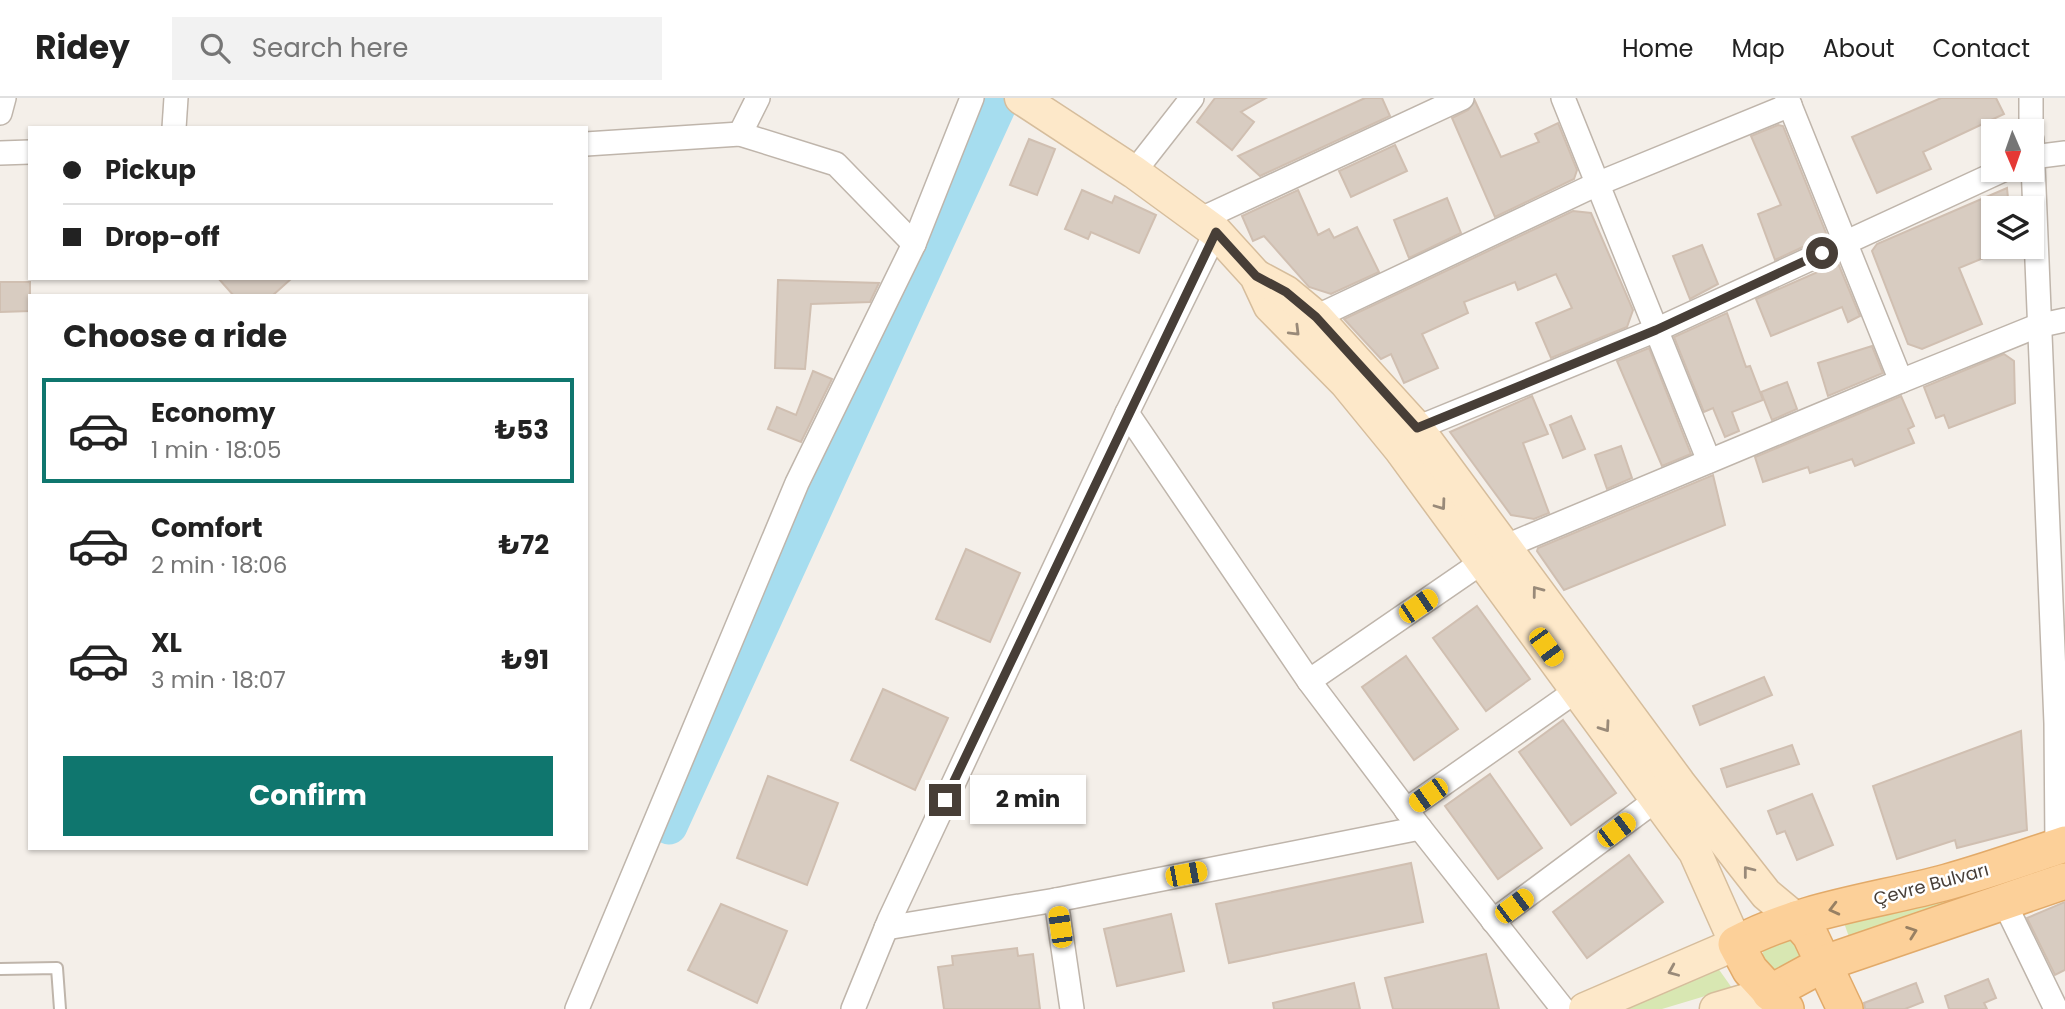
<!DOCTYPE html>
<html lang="en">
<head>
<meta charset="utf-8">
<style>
  :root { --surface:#fff; --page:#f2f2f2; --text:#222; --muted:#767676; --line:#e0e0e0; --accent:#0f766e }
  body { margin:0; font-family:Poppins,sans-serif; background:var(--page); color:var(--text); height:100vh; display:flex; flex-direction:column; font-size:26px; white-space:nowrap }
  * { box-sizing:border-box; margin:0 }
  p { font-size:23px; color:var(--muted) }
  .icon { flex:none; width:38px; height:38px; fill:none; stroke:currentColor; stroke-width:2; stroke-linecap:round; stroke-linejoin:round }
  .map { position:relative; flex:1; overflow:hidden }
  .details { position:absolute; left:28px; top:196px; width:560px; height:556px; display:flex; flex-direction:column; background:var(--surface); border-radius:0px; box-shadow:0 2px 5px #0004 }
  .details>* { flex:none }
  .guide { position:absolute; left:28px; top:28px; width:560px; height:154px; border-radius:0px; box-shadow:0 2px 5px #0004; display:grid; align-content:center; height:154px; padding:0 35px; background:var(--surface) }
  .needle { width:46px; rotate:178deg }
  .tools { position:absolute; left:1981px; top:21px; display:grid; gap:14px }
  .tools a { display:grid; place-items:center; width:63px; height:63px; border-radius:0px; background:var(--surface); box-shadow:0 2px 5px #0004; font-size:35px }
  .end { position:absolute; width:32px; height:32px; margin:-16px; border:9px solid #473e37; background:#fff; box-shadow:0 0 0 4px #fff }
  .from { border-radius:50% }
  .bubble { position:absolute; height:49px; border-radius:0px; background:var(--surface); box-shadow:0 2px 5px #0004; font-size:23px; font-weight:700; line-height:49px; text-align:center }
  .car { position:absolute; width:21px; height:42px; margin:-21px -10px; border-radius:9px; box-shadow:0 0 5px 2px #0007; background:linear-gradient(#f5c518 24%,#345 0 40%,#f5c518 0 76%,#345 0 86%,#f5c518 0) }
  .guide b { display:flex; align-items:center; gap:24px; height:66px; font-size:26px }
  .guide b+b { border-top:2px solid var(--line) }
  .guide i { width:18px; height:18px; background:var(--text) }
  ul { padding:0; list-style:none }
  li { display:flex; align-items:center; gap:21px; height:105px; margin:0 14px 10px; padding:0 21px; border:4px solid transparent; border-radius:0px }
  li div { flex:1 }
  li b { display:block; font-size:26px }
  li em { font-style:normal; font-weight:700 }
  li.on { border-color:var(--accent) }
  li>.icon { width:63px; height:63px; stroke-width:1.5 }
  h2 { padding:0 35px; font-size:32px; line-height:84px }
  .action { display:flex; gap:14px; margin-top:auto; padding:14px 35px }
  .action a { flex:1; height:80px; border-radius:0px; background:var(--accent); color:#fff; font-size:28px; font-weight:700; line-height:80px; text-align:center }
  header { display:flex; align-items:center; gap:42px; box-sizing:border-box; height:98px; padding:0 35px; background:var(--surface); border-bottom:2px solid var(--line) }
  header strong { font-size:33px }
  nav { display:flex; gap:38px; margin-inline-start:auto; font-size:24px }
  .search { width:490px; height:63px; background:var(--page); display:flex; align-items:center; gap:18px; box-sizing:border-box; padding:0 24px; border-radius:0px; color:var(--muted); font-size:26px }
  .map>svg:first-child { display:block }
  .green { fill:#d8e7b2 }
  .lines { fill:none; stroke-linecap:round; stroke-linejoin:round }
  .river { stroke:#a6ddef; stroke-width:37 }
  .building { fill:#d8ccc1; stroke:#d0bfb1; stroke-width:2 }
  .lane-casing { stroke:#bfb5ab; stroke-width:14 }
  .street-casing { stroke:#bfb5ab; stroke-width:26 }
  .secondary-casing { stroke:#d6bd9c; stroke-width:35 }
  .primary-casing { stroke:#e2aa69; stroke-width:38 }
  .lane { stroke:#fff; stroke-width:10 }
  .street { stroke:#fff; stroke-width:23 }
  .secondary { stroke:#fde8c9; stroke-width:32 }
  .primary { stroke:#fcd099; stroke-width:35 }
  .oneway { stroke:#998a79 }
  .oneway2 { stroke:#988063 }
  .route { stroke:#473e37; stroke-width:9 }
  .labels { text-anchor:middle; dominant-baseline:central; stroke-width:5; stroke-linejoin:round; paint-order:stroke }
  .street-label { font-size:18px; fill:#473e37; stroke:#fff }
</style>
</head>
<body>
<header>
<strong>Ridey</strong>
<div class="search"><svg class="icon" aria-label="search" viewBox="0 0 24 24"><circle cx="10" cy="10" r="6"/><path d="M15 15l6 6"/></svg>Search here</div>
<nav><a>Home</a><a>Map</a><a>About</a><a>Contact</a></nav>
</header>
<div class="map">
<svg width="2065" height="911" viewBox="0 0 2065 911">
  <rect width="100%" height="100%" fill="#f4efe9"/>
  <g class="green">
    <path d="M2037,768l2,10 -190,61 -6,-17z"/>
    <path d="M1795,841l7,17 -28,17 -12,-16 3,-13z"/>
    <path d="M1715,866l17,24 -70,21h-54z"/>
  </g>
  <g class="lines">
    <path class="river" d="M669,728l330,-723"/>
  </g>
  <g class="building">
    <path d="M1215,0h51l-25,14 13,10 -22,28 -35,-28z"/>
    <path d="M1365,0h17l8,18 -130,60 -22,-20z"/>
    <path d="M1941,0h55l8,16 -81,38 8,17 -54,24 -25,-56z"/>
    <path d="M1475,3l26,56 38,-15 -4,-8 23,-11 19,47 -3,9 -79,38 -43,-99 16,-8z"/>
    <path d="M1778,27l5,1 43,107 -2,4 -49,23 -17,-46 23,-9 -30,-69z"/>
    <path d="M1029,41l26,10 -18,46 -27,-10z"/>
    <path d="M1395,47l12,26 -56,26 -12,-26z"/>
    <path d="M2007,90l2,20h-16v46l-34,14 23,56 -60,25 -14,-5 -36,-93 5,-7z"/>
    <path d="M1082,92l30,13 3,-7 41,19 -17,38 -48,-21 -3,7 -23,-10z"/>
    <path d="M1298,92l20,45 11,-6 5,9 23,-11 22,45 -48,22 -22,-7 -45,-51 -11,5 -11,-25z"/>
    <path d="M1447,100l14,35 -52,25 -15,-38z"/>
    <path d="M1573,113l18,2 42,97 -6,17 -76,31 -15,-35 36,-15 -16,-34 -38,16 -3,-8 -51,20 4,11 -46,21 16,34 -34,15 -13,-29 -10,5 -37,-40z"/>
    <path d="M1702,147l16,39 -28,15 -17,-43z"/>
    <path d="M1838,165l22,53 -12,6 -6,-15 -71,29 -15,-37z"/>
    <path d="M218,180h74l-20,18h-38z"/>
    <path d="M778,182l101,3 -9,19 -59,2 -6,65 -30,-1z"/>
    <path d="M0,184h30v29l-30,1z"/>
    <path d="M1727,215l19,54 4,-1 13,34 -31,12 7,19 -14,6 -12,-29 -9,4 -30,-75z"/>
    <path d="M1872,248l11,27 -55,23 -10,-33z"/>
    <path d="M1649,250l42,106 -29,12 -45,-105z"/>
    <path d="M2004,256l10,7 1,42 -66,25 -5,-13 -8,3 -12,-31z"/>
    <path d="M813,273l19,8 -31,63 -33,-13 9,-22 19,8z"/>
    <path d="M1787,284l10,27 -25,11 -11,-28z"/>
    <path d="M1532,298l16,38 -25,9 26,70 -15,6 -23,-4 -61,-83z"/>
    <path d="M1901,298l13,30 -6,3 6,14 -59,23 -3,-7 -42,14 -2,-6 -45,15 -8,-25z"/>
    <path d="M1571,318l14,33 -22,9 -13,-33z"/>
    <path d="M1621,348l11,32 -25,11 -12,-34z"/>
    <path d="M1713,377l12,50 -161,65 -27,-39 1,-3z"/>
    <path d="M966,451l54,24 -30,69 -54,-23z"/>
    <path d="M1477,508l53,73 -44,32 -53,-73z"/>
    <path d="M1406,558l52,73 -44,31 -52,-73z"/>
    <path d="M1764,579l8,18 -72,30 -7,-19z"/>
    <path d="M883,591l65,29 -33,72 -64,-30z"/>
    <path d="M1563,622l53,73 -45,32 -52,-73z"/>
    <path d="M2021,633l6,99 -70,18 -2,-8 -58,19 -24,-73z"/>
    <path d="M1792,647l7,19 -72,23 -6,-18z"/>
    <path d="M1490,676l52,74 -44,31 -53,-73z"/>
    <path d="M768,678l70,27 -31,82 -70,-27z"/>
    <path d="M1812,696l21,51 -36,15 -12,-29 -8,3 -9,-23z"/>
    <path d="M1629,757l34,47 -76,56 -34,-46z"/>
    <path d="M1411,765l12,59 -194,41 -13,-59z"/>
    <path d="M2065,804v68l-10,5 -28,-57z"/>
    <path d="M721,806l66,27 -30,72 -69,-33z"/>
    <path d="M1171,816l13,57 -67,15 -13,-57z"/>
    <path d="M1017,850l1,8 15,-2 7,55h-96l-6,-42 15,-2 -1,-9z"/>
    <path d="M1486,856l13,55h-106l-8,-31z"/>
    <path d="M1988,881l8,19 -12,5 3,6h-38l-4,-13z"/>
    <path d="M1354,885l6,26h-86l-1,-6z"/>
    <path d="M1916,885l7,19 -18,7h-40l-1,-6z"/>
  </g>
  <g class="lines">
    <defs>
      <path id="lane" d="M0,871l57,-1 3,41"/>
      <g id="street">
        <path d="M1563,0l146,363"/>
        <path d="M1787,0l114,283 136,-55 28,-6"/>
        <path d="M2031,0v33"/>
        <path d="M0,15l4,-15"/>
        <path d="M174,30l2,-30"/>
        <path d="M740,36l18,-36"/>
        <path d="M2032,42l24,583 1,124"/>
        <path d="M586,46l154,-10 96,30 78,80"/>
        <path d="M0,55l30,-1"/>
        <path d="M2032,59l33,-4"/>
        <path d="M1134,74l58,-74"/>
        <path d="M1199,122l263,-122"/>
        <path d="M1316,219l281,-133 193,-79"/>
        <path d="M1127,315l182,268 111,147 143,181"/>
        <path d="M1417,330l239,-98 347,-160"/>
        <path d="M1309,583l195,-134 397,-166"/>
        <path d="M1406,712l184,-129"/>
        <path d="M1056,802l16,109"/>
        <path d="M2003,802l53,109"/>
        <path d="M1493,823l175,-130"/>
        <path d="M886,830l170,-28 364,-72"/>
        <path d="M577,911l220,-526 117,-239 58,-146"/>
        <path d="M853,911l36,-88 238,-508 89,-181"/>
      </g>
      <g id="secondary">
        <path d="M1021,0l113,74 82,60 40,44 14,30 76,77 54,66 295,403 41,92 -151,65"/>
        <path d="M1258,179l28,15 30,25 101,111 262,355 87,111 30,25"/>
        <path d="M1716,911l54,-16"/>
      </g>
      <g id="primary">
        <path d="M1796,821l14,16 35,74"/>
        <path d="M1770,895l55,-30 240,-82"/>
        <path d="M1786,911l-36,-39 -14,-26c65,-35 141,-43 211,-62 40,-11 79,-25 118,-38"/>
      </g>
    </defs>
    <use href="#lane" class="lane-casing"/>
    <use href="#street" class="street-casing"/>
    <use href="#secondary" class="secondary-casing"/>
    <use href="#primary" class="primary-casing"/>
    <use href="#lane" class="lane"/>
    <use href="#street" class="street"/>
    <use href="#secondary" class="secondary"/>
    <use href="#primary" class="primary"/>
  </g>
  <defs><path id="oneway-chevron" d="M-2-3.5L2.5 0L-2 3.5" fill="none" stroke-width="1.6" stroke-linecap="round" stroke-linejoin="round" transform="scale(1.75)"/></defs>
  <g class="oneway">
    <use href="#oneway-chevron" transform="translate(1295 233) rotate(45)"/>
    <use href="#oneway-chevron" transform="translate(1441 407) rotate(54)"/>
    <use href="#oneway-chevron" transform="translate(1537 493) rotate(-127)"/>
    <use href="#oneway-chevron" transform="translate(1605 629) rotate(55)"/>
    <use href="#oneway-chevron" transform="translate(1748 773) rotate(-128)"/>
    <use href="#oneway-chevron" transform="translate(1673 873) rotate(157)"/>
  </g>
  <g class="oneway2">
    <use href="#oneway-chevron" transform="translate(1834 811) rotate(166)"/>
    <use href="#oneway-chevron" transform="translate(1912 834) rotate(-20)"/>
  </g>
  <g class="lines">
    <path class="route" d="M945,702l271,-568 40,44 30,16 30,25 101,111 239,-98 166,-77"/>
  </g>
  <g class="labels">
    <g class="street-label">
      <text transform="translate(1931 786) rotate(-15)">Çevre Bulvarı</text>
    </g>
  </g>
</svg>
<div class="tools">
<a><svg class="needle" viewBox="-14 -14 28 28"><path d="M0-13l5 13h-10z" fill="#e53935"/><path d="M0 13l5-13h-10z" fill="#767676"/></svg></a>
<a><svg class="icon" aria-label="layers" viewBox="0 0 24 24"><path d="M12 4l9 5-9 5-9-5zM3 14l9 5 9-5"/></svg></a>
</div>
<i class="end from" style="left:1822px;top:155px"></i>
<i class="end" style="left:945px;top:702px"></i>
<div class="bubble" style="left:970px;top:677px;width:116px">2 min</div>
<i class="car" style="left:1418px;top:508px;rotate:56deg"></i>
<i class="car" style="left:1546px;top:549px;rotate:144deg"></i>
<i class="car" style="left:1428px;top:697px;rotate:235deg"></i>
<i class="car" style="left:1616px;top:732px;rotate:53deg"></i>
<i class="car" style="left:1186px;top:776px;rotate:79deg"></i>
<i class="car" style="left:1514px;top:808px;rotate:53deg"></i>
<i class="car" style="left:1060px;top:829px;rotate:352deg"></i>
<div class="guide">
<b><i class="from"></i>Pickup</b>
<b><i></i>Drop-off</b>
</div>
<section class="details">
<h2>Choose a ride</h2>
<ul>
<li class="on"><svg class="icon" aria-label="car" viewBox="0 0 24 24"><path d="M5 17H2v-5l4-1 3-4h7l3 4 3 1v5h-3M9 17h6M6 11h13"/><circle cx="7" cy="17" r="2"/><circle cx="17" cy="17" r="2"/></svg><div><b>Economy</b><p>1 min · 18:05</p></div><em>₺53</em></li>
<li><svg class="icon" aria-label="car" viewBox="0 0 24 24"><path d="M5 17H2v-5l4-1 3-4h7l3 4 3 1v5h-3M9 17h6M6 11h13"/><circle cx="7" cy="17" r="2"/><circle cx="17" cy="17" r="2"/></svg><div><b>Comfort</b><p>2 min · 18:06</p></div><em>₺72</em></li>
<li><svg class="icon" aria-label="car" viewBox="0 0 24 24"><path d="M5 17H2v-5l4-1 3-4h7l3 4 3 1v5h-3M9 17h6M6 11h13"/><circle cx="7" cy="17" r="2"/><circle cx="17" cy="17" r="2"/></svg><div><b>XL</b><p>3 min · 18:07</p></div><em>₺91</em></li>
</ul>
<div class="action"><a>Confirm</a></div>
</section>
</div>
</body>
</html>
